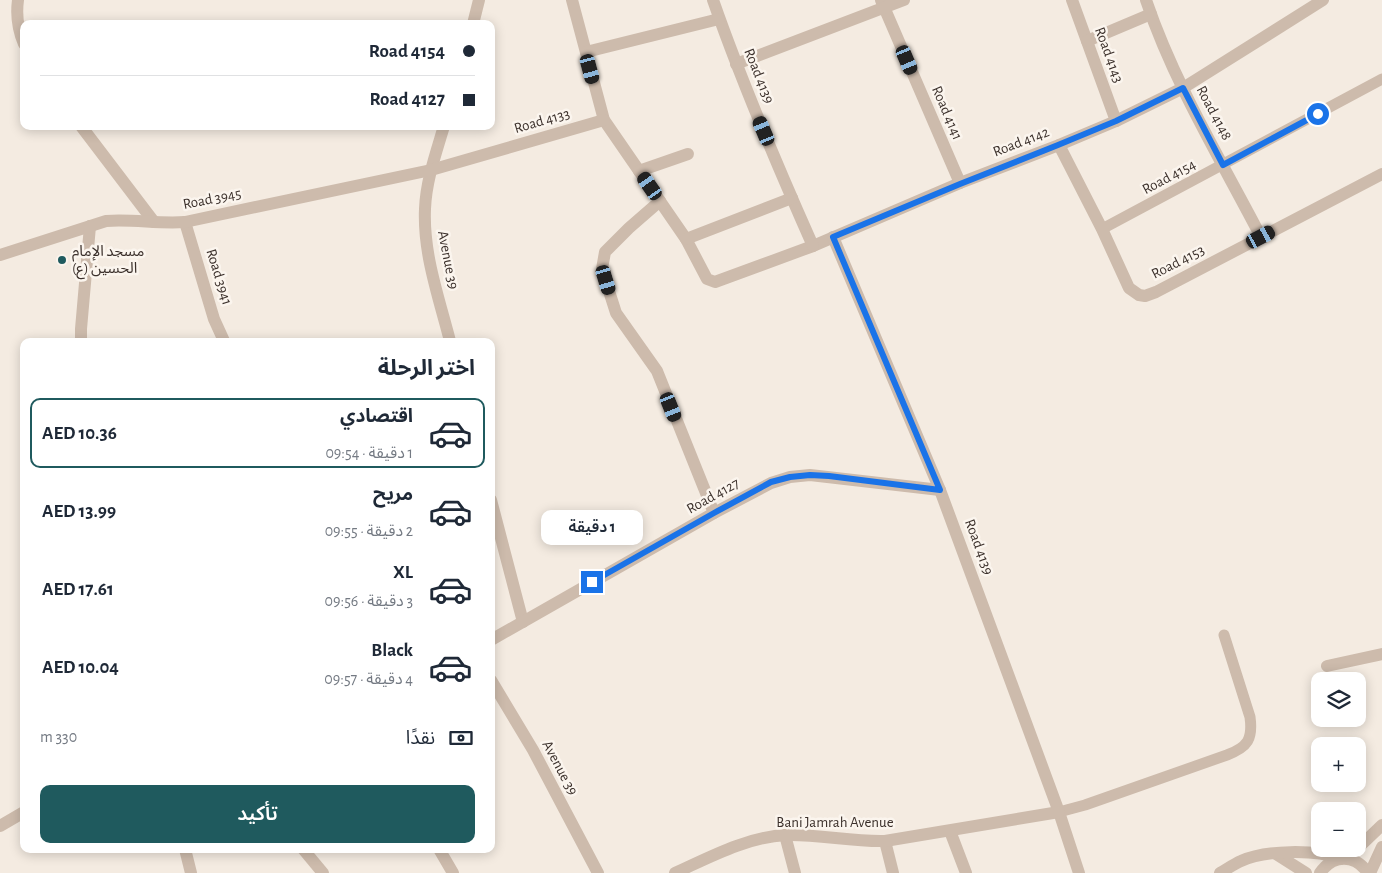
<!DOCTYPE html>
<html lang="ar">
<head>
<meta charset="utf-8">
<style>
  :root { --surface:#fff; --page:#f2f2f3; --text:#1f2937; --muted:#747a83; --line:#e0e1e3; --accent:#1f5a5e }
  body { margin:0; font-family:"Alegreya Sans","Noto Sans Arabic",sans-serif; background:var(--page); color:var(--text); direction:rtl; height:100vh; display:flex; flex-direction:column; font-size:19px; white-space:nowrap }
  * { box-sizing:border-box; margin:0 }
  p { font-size:16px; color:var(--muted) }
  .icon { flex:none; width:28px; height:28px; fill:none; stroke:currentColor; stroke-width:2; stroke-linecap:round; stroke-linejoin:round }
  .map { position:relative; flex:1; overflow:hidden; direction:ltr }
  .drawer { position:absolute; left:20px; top:338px; width:475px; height:515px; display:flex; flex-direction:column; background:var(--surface); border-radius:10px; box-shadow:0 2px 12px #0003; direction:rtl }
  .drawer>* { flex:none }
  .hud { position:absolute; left:20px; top:20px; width:475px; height:110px; border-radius:10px; box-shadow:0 2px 12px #0003; direction:rtl; display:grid; align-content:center; height:110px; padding:0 20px; background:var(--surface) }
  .controls { position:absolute; left:1311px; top:672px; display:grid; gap:10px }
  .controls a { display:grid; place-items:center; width:55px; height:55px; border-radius:10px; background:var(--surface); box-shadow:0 2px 12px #0003; font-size:25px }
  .end { position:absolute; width:22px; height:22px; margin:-11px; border:6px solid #1a73e8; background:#fff; box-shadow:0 0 0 2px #fff }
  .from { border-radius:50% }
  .bubble { position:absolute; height:35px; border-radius:10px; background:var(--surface); box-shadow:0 2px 12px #0003; font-size:16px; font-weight:600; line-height:35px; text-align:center; direction:rtl }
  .car { position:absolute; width:15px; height:30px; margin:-15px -8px; border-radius:6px; box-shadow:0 0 4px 1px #0007; background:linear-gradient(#222 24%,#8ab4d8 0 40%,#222 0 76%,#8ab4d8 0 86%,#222 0) }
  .hud b { display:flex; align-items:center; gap:18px; height:48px; font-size:19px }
  .hud b+b { border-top:1px solid var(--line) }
  .hud i { width:12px; height:12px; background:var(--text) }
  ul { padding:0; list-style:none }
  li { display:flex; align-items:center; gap:15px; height:70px; margin:0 10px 8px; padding:0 10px; border:2px solid transparent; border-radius:10px }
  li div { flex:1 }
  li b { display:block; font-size:19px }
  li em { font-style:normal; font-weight:600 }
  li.current { border-color:var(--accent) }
  li>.icon { width:45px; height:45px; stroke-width:1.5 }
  h2 { padding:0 20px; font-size:22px; line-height:60px }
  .pay { display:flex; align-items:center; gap:12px; height:55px; padding:0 20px; font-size:19px }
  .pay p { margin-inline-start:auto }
  .primary-button { display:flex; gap:10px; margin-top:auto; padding:10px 20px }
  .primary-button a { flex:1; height:58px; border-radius:10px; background:var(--accent); color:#fff; font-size:20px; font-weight:600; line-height:58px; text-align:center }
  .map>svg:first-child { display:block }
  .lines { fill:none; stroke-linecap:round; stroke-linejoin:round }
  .service { stroke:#cdbbac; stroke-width:11 }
  .minor { stroke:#cdbbac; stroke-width:12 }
  .route { stroke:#1a73e8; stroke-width:6 }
  .poi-dot { fill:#1f5a5e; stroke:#fbf5ee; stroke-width:2 }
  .labels { text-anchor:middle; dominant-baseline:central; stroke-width:5; stroke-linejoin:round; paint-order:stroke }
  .street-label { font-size:15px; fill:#3b302b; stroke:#fbf5ee }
  .poi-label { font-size:15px; fill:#3b302b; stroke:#fbf5ee; text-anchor:start }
</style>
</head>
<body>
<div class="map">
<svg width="1382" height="873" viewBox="0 0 1382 873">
  <rect width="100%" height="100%" fill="#f4ebe1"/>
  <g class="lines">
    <g class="service">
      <path d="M1102,229l280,-150"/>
      <path d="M1059,812l26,-7 142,-50c21,-8 26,-16 23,-38l-26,-82"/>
    </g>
    <g class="minor">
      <path d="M18,0c-2,15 0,30 6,44"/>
      <path d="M572,0l32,120 82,119 21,40 8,3 98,-36 147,-63 99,-38 57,-24 67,-33 140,-88"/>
      <path d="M713,0c29,83 64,165 100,246"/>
      <path d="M881,0l79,183"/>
      <path d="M1072,0l44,121"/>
      <path d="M1146,0c28,83 75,160 115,237"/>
      <path d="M473,24l6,-24"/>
      <path d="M1087,41l64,-27"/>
      <path d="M586,52l133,-33"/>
      <path d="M736,64l168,-64"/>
      <path d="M81,126l73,96"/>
      <path d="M444,126c-8,27 -18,55 -19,83 -2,45 14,89 25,132"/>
      <path d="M1059,145l43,84 27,59 10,7 6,1 11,-4 226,-118"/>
      <path d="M639,171l49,-17"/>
      <path d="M660,201l-31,27 -24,24 -3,17 14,44 41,58 57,142"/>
      <path d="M185,222l29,97 10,22"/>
      <path d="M833,237l107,253 119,322 20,61"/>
      <path d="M686,239l106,-41"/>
      <path d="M0,255l106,-34c27,-2 53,3 79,1l246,-52 173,-50"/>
      <path d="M81,341v-12l9,-103"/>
      <path d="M491,500l32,122"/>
      <path d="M491,640l223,-127 57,-30 19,-6 20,-2 130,15"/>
      <path d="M1327,666l55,-12"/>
      <path d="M491,680l42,70 65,123"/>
      <path d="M0,826l24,-14"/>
      <path d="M950,831l16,42"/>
      <path d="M785,835l10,38"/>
      <path d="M885,841l8,32"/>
      <path d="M1358,848l24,-23"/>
      <path d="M185,849l6,24"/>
      <path d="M303,849l20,24"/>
      <path d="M439,849l14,24"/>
      <path d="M1276,854l30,19"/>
      <path d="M675,873c35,-16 72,-36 111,-38 33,-1 66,7 99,6l174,-29"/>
      <path d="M1220,873c7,-4 14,-9 21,-12 24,-11 75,-12 99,-2"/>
      <path d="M1320,873c13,-19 35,-19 48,0"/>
      <path d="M1370,873l12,-26"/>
    </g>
  </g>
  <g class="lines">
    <path class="route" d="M592,582l122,-69 57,-31 19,-5 20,-2 19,1 111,14 -107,-253 127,-53 98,-39 58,-24 67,-33 40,77 95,-51"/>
  </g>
  <circle class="poi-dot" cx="62" cy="260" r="5"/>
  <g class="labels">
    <g class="street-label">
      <text transform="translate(1109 55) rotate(70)">Road 4143</text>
      <text transform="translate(759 76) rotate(68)">Road 4139</text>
      <text transform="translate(947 113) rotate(67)">Road 4141</text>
      <text transform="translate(1214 113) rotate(62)">Road 4148</text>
      <text transform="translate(542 121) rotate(-16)">Road 4133</text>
      <text transform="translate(1021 142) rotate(-21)">Road 4142</text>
      <text transform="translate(1169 177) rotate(-28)">Road 4154</text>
      <text transform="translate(212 199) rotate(-11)">Road 3945</text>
      <text transform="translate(448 260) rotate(79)">Avenue 39</text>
      <text transform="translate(1178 262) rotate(-27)">Road 4153</text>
      <text transform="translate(219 277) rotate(73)">Road 3941</text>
      <text transform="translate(713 496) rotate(-29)">Road 4127</text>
      <text transform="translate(979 547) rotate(70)">Road 4139</text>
      <text transform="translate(560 768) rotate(62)">Avenue 39</text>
      <text x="835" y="822">Bani Jamrah Avenue</text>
    </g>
    <g class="poi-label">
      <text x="72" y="251">مسجد الإمام<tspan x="72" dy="17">الحسين (ع)</tspan></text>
    </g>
  </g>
</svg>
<div class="controls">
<a><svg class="icon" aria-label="layers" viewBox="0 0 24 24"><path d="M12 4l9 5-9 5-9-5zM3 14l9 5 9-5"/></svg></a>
<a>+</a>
<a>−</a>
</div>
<i class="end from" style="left:1318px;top:114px"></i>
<i class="end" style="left:592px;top:582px"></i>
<div class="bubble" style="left:541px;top:510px;width:102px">1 دقيقة</div>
<i class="car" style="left:907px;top:60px;rotate:157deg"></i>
<i class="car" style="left:590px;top:69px;rotate:165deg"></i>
<i class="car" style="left:764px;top:131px;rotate:337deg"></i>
<i class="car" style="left:650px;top:186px;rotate:325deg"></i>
<i class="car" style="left:1261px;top:237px;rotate:62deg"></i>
<i class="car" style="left:606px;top:280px;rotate:163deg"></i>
<i class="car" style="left:671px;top:407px;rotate:158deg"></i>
<div class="hud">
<b><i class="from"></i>Road 4154</b>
<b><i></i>Road 4127</b>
</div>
<section class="drawer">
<h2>اختر الرحلة</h2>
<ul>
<li class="current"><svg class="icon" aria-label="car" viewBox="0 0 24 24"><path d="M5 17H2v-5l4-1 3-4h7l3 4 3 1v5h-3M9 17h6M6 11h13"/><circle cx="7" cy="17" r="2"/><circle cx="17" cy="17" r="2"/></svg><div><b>اقتصادي</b><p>1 دقيقة · 09:54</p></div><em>AED 10.36</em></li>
<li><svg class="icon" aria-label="car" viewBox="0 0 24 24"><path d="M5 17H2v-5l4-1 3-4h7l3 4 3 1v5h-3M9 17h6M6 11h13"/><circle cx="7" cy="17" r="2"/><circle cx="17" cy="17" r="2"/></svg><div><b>مريح</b><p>2 دقيقة · 09:55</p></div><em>AED 13.99</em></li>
<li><svg class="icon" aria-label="car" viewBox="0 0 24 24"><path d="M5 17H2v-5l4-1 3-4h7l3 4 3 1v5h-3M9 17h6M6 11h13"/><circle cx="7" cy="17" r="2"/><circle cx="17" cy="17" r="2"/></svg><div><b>XL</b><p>3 دقيقة · 09:56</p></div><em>AED 17.61</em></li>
<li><svg class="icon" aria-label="car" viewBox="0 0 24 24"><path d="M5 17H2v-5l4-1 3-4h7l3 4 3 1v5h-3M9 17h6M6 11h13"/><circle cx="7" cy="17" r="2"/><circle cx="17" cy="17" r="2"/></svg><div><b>Black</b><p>4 دقيقة · 09:57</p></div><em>AED 10.04</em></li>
</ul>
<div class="pay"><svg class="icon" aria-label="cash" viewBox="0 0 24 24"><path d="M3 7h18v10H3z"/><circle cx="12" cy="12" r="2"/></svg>نقدًا<p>330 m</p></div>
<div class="primary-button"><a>تأكيد</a></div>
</section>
</div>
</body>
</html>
